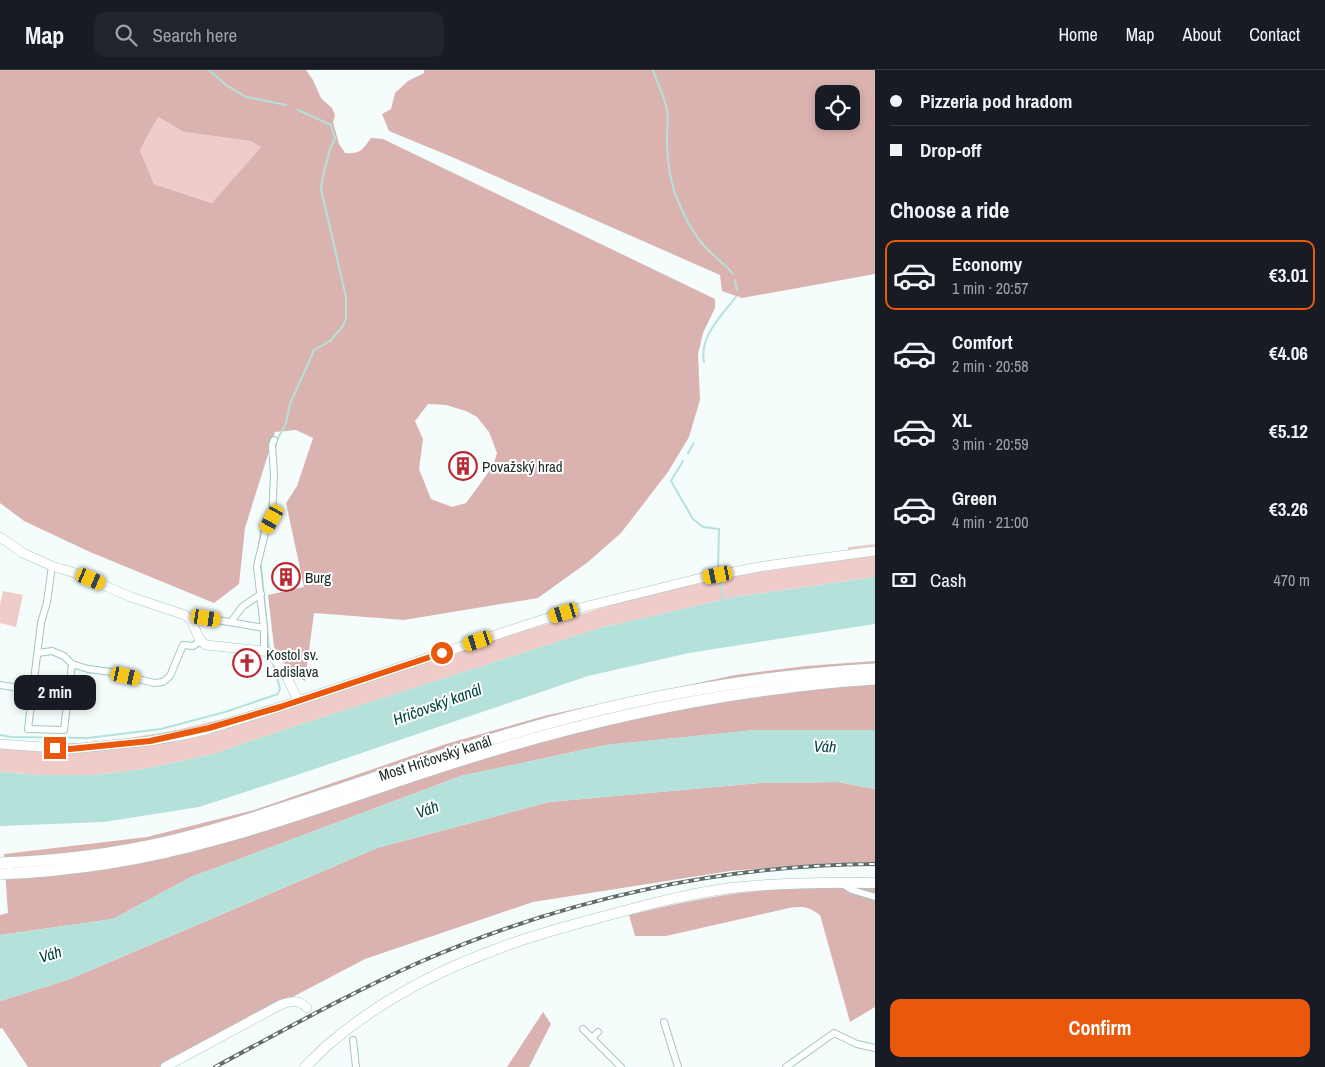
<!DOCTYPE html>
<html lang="en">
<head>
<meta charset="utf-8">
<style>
  :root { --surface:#171b24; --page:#20242c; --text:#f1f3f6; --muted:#9ea1a6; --line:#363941; --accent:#ea580c }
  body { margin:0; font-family:"Archivo Narrow",sans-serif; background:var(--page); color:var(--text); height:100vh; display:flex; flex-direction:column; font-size:19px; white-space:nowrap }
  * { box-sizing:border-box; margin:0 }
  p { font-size:16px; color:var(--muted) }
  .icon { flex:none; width:28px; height:28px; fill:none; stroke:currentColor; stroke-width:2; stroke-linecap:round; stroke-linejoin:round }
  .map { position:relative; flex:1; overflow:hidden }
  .drawer { display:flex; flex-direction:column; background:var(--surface); width:450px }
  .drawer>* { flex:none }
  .top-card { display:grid; align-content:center; height:110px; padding:0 15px; background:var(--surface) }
  .fabs { position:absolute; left:815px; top:15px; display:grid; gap:10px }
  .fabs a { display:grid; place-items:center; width:45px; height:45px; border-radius:10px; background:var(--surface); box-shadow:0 2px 8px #0003; font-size:25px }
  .end { position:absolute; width:22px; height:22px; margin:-11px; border:6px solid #ea580c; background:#fff; box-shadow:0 0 0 2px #fff }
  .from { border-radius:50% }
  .bubble { position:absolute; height:35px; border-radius:10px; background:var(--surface); box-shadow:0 2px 8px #0003; font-size:16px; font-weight:700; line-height:35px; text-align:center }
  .car { position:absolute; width:15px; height:30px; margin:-15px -8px; border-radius:6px; box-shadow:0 0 4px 1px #0007; background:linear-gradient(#f5c518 24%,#345 0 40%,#f5c518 0 76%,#345 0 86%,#f5c518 0) }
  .top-card b { display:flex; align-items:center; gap:18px; height:48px; font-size:19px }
  .top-card b+b { border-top:1px solid var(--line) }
  .top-card i { width:12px; height:12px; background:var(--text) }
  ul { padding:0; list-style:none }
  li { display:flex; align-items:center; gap:15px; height:70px; margin:0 10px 8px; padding:0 5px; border:2px solid transparent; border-radius:10px }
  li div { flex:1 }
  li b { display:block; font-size:19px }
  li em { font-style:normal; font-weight:700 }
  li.active { border-color:var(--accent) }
  li>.icon { width:45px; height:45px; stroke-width:1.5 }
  h2 { padding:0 15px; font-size:22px; line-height:60px }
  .pay { display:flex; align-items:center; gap:12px; height:55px; padding:0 15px; font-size:19px }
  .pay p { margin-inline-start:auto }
  .primary-button { display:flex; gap:10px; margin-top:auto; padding:10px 15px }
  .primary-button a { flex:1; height:58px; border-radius:10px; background:var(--accent); color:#fff; font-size:20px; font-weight:700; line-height:58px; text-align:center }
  header { display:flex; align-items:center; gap:30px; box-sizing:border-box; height:70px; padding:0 25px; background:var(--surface); border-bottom:1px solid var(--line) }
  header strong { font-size:24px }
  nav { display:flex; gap:28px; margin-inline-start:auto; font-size:18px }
  .search { width:350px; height:45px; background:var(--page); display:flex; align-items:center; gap:12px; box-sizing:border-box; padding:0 18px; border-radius:10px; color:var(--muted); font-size:19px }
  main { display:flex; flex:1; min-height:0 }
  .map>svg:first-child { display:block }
  .green { fill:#efcbc9 }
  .forest { fill:#dab3b0; fill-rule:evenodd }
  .water { fill:#b5e1db }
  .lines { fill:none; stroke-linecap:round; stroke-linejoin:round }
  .stream { stroke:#b5e1db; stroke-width:2 }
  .street-casing { stroke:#9fc8c2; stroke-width:8 }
  .secondary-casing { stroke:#9fc8c2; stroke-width:10 }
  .primary-casing { stroke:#9fc8c2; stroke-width:11 }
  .highway-casing { stroke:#9fc8c2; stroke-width:12 }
  .street { stroke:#fff; stroke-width:6 }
  .secondary { stroke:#fff; stroke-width:9 }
  .primary { stroke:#fff; stroke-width:10 }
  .highway { stroke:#fff; stroke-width:11 }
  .rail-casing { stroke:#5e6d6a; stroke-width:4 }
  .rail { stroke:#fff; stroke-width:2; stroke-dasharray:5.5; stroke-linecap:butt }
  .route { stroke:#ea580c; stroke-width:6 }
  .labels { text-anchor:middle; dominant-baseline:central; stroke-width:4; stroke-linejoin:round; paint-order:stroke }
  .poi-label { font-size:15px; fill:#192a27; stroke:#fff; text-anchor:start }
  .street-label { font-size:15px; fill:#192a27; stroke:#fff }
  .water-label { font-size:16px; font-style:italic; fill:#01443f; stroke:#fff }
</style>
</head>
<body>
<header>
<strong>Map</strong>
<div class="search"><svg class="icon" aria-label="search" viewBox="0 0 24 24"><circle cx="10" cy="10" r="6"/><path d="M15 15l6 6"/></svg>Search here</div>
<nav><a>Home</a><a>Map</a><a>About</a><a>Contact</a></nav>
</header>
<main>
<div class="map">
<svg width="875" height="997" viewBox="0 0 875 997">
  <rect width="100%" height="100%" fill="#f5fdfc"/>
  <g class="green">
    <path d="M158,47l26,15 66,9 11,6 -48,56 -59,-19 -14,-34z"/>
    <path d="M875,474v33l-141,20 -134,31 -320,103 -66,23 -70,15 -50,6h-55l-39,-3v-32l18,2 64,1 40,-4 50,-8 55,-13 412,-121 93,-21 117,-17 -1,-12z"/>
    <path d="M3,521l20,4 -7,32 -16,-4v-18z"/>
  </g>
  <g class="forest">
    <path d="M0,0h306l7,10 8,18 11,10 3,7 -2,7 6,22 6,9c16,1 17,-3 26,-15l12,1 332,160v9l-12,25 -5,21 2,46 -11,37 -21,35 -47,61 -33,29 -50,36 -134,22 -90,-7 -9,68 -11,-6 -14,-18 -6,-10 -6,-52 36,-8 -18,-84 11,-17 16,-48 -17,-8 -21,2 -30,96 -6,56 -25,19 -124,-51 -66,-31 -24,-18zM158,47l26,15 66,9 11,6 -49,56 -58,-19 -14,-34zM428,334l18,1 20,6 11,6 12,15 8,21 -4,13 -27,37 -14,4 -21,-8 -12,-30 4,-30 -8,-18z"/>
    <path d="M424,0h451v204l-133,24 -20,-7 -2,-16 -268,-118 -63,-26 -7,-17 9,-5 4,-16 13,-12 16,-8zM824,24h27v27h-27z"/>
    <path d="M875,591v69h-119l-150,15 -145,31 -270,101 -78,42 -113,16v-20l8,-2 -4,-59 143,-17 107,-27 192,-66 102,-29 187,-40 71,-9z"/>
    <path d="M838,712l37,7v73l-46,1 -99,8 -197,31 -168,57 -206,108h-131l-26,-39 -2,1v-28l70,-22 307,-131 172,-46 210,-19z"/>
    <path d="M835,817h40v120l-25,15 -30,-107c-12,-8 -16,-9 -31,-7l-123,28h-31l-6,-21c43,-10 85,-20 129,-24 26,-3 52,-3 77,-4z"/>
    <path d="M543,942l8,12 -22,43h-22z"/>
  </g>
  <g class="water">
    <path d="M875,507v47l-186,29 -101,23 -294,100 -95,31 -95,15 -104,4v-54l39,3h55l50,-6 70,-15 66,-23 320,-103 134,-31z"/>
    <path d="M756,660h119v59l-37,-7 -79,1 -210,19 -172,46 -307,131 -70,22v-66l113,-16 78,-42 270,-101 145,-31z"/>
  </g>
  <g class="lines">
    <g class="stream">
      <path d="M209,0l17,15 20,12 40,8"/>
      <path d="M653,0c4,12 12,28 14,40 2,8 0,18 0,27 0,20 3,45 11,64 7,17 17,36 30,49 8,8 18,15 25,24"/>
      <path d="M735,210l2,10"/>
      <path d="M704,292c-5,-25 17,-46 32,-65"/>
      <path d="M275,380l2,-10 9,-17 4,-19 24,-54 16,-9 13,-15 3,-8v-21l-25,-108 2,-14 7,-26 5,-11 -4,-13 -33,-15"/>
      <path d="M688,383l6,-10"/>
      <path d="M683,391l-12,20 22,38 10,8 16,2 -1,42"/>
      <path d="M259,474l2,-14 1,-1c0,-8 3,-13 7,-19"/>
      <path d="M261,496l8,83"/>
      <path d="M719,508l4,22"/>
      <path d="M0,665l11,2 77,1 73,-9 64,-17 53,-18 2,-6 -7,-24"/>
    </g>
    <defs>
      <g id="street">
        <path d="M52,496l-5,36 -6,21 -13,106 36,1 8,-66"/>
        <path d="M191,550l9,-3 6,1 58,10"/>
        <path d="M231,552l11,-15 19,-13"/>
        <path d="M264,581v-23l-7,-62 9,-37 6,-10 2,-45 -2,-29 2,-5"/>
        <path d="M38,583l14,-2 12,5 8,8 16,5 24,3 42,11 9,-1 7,-6 13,-31 10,1 8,-5"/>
        <path d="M0,615l32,5"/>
        <path d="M842,814l10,6 23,7"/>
        <path d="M664,952l14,45"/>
        <path d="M583,959l38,38"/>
        <path d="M592,968l6,-6"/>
        <path d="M353,970l3,27"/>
        <path d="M786,997l48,-34 23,11 18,4"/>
      </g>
      <g id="secondary">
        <path d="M0,467l23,16 29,13 23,7 56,24 54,18c13,8 8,22 21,30l58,6c15,5 27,36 34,49"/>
        <path d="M0,674l70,5 80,-8 38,-7 21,-5 71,-22 252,-84 48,-15 121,-30 64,-12 110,-15"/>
        <path d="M165,997l115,-62c11,-4 19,-6 27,3"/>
      </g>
      <path id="primary" d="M305,997c8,-8 16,-16 24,-23 49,-42 108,-73 168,-95 33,-13 67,-22 101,-31 44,-12 88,-24 133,-30 48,-5 96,-6 144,-5"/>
      <g id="highway">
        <path d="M0,793c57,-2 114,-9 170,-22 53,-12 104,-30 156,-47 60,-20 120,-41 180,-59 120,-36 245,-59 369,-66"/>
        <path d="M0,804c73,-3 144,-14 214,-34 87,-23 172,-57 258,-83 131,-41 266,-69 403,-78"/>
      </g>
    </defs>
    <use href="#street" class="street-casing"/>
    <use href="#secondary" class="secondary-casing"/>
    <use href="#primary" class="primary-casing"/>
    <use href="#highway" class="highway-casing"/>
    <use href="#street" class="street"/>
    <use href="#secondary" class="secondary"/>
    <use href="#primary" class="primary"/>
    <use href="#highway" class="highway"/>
    <defs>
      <path id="rail" d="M215,997c67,-36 135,-74 205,-105 143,-62 299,-97 455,-98"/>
    </defs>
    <use href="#rail" class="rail-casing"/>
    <use href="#rail" class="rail"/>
  </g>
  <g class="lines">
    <path class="route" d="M55,678l15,1 80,-8 59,-13 71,-21 162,-54"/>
  </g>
  <defs>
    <symbol id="building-ring" viewBox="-11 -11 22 22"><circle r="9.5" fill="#fff" stroke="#ba2933" stroke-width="1.5"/><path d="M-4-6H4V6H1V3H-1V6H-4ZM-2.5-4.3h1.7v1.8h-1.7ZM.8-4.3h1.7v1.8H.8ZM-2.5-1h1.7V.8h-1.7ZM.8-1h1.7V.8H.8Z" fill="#ba2933"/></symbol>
    <symbol id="church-ring" viewBox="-11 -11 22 22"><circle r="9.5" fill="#fff" stroke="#ba2933" stroke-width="1.5"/><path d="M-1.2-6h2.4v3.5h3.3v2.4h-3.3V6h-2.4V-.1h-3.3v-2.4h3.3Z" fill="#ba2933"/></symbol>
  </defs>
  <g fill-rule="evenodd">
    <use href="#building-ring" x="447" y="380" width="32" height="32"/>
    <use href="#building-ring" x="270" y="491" width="32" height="32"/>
    <use href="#church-ring" x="231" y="577" width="32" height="32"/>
  </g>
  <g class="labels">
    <g class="poi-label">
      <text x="482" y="396">Považský hrad</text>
      <text x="305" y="507">Burg</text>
      <text x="266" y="584">Kostol sv.<tspan x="266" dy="17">Ladislava</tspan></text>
    </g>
    <g class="street-label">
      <text transform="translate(435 688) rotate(-18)">Most Hričovský kanál</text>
    </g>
    <g class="water-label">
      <text transform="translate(437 634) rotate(-20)">Hričovský kanál</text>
      <text transform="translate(825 676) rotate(3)">Váh</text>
      <text transform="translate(427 739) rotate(-20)">Váh</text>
      <text transform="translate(50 884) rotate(-17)">Váh</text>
    </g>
  </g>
</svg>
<div class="fabs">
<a><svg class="icon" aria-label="locate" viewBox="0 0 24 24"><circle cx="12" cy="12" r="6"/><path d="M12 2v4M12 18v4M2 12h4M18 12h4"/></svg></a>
</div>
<i class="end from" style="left:442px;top:583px"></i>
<i class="end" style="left:55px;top:678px"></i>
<div class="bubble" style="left:14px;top:605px;width:82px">2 min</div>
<i class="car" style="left:272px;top:449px;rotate:209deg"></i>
<i class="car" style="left:718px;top:505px;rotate:259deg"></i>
<i class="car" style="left:91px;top:509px;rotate:113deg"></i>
<i class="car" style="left:564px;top:543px;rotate:253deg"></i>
<i class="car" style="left:206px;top:548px;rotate:99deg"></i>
<i class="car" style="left:478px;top:571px;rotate:252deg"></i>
<i class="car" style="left:126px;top:606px;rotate:103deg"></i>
</div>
<section class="drawer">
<div class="top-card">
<b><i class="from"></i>Pizzeria pod hradom</b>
<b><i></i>Drop-off</b>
</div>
<h2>Choose a ride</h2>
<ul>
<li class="active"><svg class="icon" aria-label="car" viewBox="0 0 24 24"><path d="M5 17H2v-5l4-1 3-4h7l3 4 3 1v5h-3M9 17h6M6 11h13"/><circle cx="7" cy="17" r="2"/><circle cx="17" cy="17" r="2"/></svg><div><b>Economy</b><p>1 min · 20:57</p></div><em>€3.01</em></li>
<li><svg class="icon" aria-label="car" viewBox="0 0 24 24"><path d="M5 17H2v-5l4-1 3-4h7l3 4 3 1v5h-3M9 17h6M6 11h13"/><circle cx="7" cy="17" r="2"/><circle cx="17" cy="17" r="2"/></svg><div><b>Comfort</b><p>2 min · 20:58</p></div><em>€4.06</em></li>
<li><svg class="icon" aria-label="car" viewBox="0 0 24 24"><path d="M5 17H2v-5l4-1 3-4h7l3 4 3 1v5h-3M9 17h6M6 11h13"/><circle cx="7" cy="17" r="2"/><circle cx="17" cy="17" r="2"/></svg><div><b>XL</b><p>3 min · 20:59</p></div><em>€5.12</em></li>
<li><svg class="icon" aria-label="car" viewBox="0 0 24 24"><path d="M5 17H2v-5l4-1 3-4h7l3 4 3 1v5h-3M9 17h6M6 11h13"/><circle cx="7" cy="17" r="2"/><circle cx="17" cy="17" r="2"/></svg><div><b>Green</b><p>4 min · 21:00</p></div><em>€3.26</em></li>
</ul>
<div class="pay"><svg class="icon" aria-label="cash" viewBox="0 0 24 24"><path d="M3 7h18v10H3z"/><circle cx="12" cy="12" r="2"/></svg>Cash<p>470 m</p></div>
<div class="primary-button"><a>Confirm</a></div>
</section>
</main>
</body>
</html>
